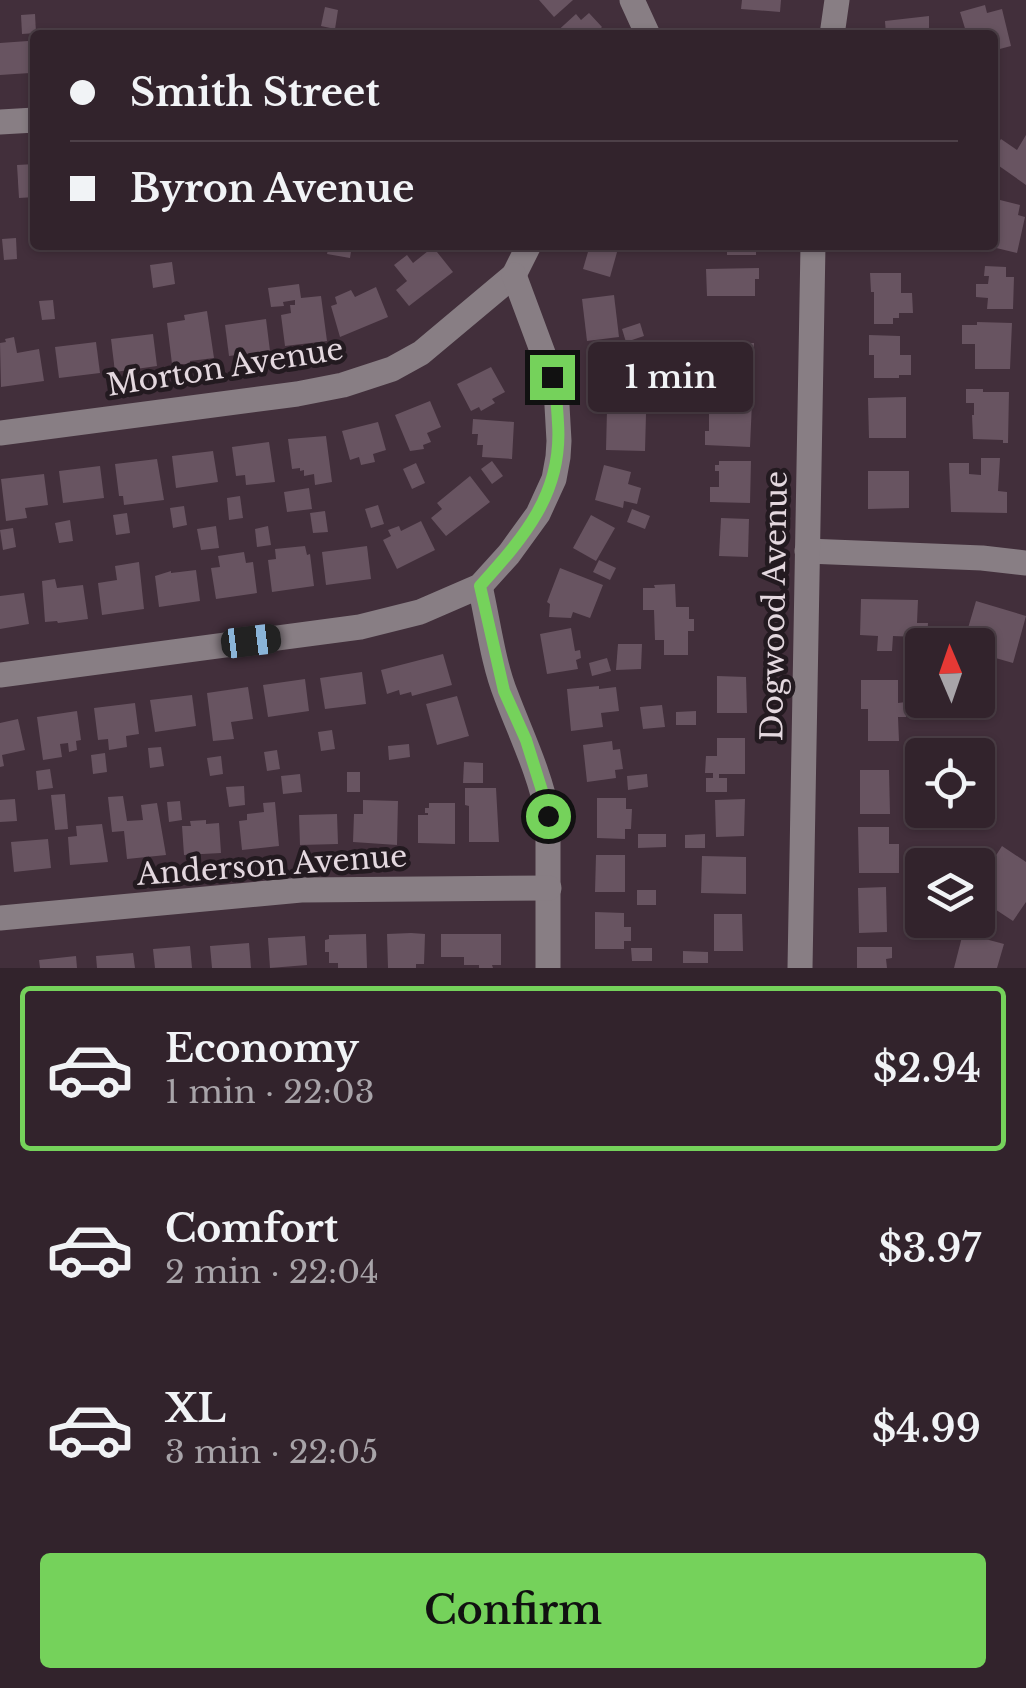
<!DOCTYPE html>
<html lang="en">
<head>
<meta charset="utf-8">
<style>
  :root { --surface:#32232c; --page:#3d2f38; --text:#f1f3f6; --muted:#a8a4a9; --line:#4d4048; --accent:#75d25b }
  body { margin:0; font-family:"Libre Baskerville",serif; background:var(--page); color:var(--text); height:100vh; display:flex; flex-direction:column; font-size:38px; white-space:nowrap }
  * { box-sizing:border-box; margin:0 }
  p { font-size:32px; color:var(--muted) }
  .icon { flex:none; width:55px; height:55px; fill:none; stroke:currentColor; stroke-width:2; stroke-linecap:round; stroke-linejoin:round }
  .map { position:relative; height:968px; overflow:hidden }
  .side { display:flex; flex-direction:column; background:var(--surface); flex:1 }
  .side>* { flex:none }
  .top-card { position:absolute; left:30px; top:30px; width:968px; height:220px; border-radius:10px; box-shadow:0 2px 8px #0004,0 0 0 2px var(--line); display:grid; align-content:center; height:220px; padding:0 40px; background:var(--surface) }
  .needle { width:65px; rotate:358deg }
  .controls { position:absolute; left:905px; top:628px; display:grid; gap:20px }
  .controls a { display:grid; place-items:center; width:90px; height:90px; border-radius:10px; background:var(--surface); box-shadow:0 2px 8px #0004,0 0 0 2px var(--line); font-size:50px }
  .end { position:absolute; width:45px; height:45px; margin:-22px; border:12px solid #75d25b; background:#111; box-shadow:0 0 0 5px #111 }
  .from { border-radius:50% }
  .bubble { position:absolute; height:70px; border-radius:10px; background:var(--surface); box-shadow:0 2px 8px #0004,0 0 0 2px var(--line); font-size:32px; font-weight:600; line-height:70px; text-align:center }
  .car { position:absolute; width:30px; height:60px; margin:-30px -15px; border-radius:12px; box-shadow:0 0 8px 2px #0007; background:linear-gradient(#222 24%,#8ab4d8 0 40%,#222 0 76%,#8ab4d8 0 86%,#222 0) }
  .top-card b { display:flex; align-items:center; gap:35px; height:95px; font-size:38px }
  .top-card b+b { border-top:2px solid var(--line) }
  .top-card i { width:25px; height:25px; background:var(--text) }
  ul { padding:18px 0 0; list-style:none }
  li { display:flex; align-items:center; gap:30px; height:165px; margin:0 20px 15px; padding:0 20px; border:5px solid transparent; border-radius:10px }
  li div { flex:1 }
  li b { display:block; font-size:38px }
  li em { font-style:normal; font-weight:600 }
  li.active { border-color:var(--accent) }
  li>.icon { width:90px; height:90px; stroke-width:1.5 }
  .action { display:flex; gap:20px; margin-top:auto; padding:20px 40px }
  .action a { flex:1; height:115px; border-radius:10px; background:var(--accent); color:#111; font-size:40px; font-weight:600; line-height:115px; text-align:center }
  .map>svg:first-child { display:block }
  .building { fill:#685461 }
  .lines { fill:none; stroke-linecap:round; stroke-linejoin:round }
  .minor { stroke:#887e84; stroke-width:25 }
  .route { stroke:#75d25b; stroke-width:12 }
  .labels { text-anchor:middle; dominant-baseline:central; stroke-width:9; stroke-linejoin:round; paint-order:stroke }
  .street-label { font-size:30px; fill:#e4d8df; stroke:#231a20 }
</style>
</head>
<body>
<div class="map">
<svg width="1026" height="968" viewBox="0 0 1026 968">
  <rect width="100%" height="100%" fill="#422f3b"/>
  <g class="building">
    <path d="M539,0h34l-19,17z"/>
    <path d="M742,0h39l-1,12 -39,-3z"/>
    <path d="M985,5l2,8 15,-4 9,37 -15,4 -4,-15h-25l-7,-23z"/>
    <path d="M325,7l13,3 -3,19 -14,-3z"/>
    <path d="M589,13l13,14 -8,8h-41l23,-21 5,6z"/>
    <path d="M35,14l1,19 -14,1 -1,-19z"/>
    <path d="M929,16v19h-43l-1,-14z"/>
    <path d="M28,41l2,32 -30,2v-32z"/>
    <path d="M1026,135v50l-34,-24v-8l9,-14 16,11z"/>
    <path d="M35,164v33l-16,1 -2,-33z"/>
    <path d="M1000,200l20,5 -2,10 7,2 -8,36 -25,-6 2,-13 -2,-12 6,1z"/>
    <path d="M16,238l1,21 -13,1 -2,-21z"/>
    <path d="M329,245h23l-2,13 -23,-4z"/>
    <path d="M590,245h29l-9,32 -27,-8z"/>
    <rect x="727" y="245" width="29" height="10"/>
    <path d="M433,247l20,25 -44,34 -13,-16 11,-9 -13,-16 13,-10 6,8z"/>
    <path d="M172,262l3,22 -22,4 -3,-23z"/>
    <path d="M985,266l21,1v10h8l-1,32h-26l1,-11 -12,-1v-13h12l1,-8h-5z"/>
    <path d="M759,268v11h-4v17h-48l-1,-27z"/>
    <path d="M870,273h31v20h11l1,20h-14v5h-6v6h-19v-32h-3z"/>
    <path d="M299,284l2,14 20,-2 6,45 -42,5 -4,-31 10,-2 -1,-8h5v-5l-12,2 1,4 -13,1 -3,-19z"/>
    <path d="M376,287l12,30 -48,20 -9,-31 6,-2 -2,-7 16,-7 4,7z"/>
    <path d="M614,295l5,42 -32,4 -5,-42z"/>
    <path d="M53,300l2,19 -13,1 -3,-19z"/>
    <path d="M207,311l7,47 -24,3v3h-18l-5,-41 18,-3 -1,-5z"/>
    <path d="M266,319l4,32 -41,5 -4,-31z"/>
    <path d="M977,322l35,1 -2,46h-35v-25h-13v-19h15z"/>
    <path d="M640,323l4,13 -18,6 -4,-13z"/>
    <path d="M153,334l4,32 -42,6 -4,-33z"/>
    <path d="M869,335l31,1v19h11v20h-12v3h-25v-23h-5z"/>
    <path d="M14,337l3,16 22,-4 5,32 -43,6 -1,-44 6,-1 -1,-3z"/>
    <path d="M96,342l4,31 -41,5 -4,-31z"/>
    <path d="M722,343h32l-1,42h-44v-20h12z"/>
    <path d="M624,355l9,36 -29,6 -8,-35z"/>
    <path d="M491,367l14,25 -13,7 3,4 -14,8 -2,-4 -8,4 -14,-27z"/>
    <path d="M706,381v14h-19l-1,-13z"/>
    <path d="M966,389h17v3h26l-1,51h-5v-3l-30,-1 -1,-24h2v-12h-8z"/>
    <path d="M906,397v41h-37l-1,-40z"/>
    <path d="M430,401l11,26 -14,6 4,9 -8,3 1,4 -14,2 -15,-36z"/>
    <path d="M709,401l43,1 -2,45 -45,-2v-14h4z"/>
    <path d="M607,410l29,1v3h10l-1,37 -39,-1z"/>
    <path d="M473,419l41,3 -2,37 -30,-2 1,-12h-6l1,-11h-6z"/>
    <path d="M378,422l8,28 -13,4 2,8 -14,3 -2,-8 -9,3 -8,-29z"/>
    <path d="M326,436l6,46 -17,3 -1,-11 -10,2v-6l-4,1v-3l-8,1 -4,-30z"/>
    <path d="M269,442l6,40 -29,3 -1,-10 -9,1 -4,-29z"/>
    <path d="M213,451l5,31 -42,6 -4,-32z"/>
    <path d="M981,458h19l-2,33 9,1v21l-56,-1 -2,-49h20v11l12,1z"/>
    <path d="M157,459l7,41 -40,5 -1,-9h-4l-4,-32z"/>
    <path d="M492,461l11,15 -11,8 -11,-15z"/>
    <path d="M719,461h32l-1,42 -40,-1v-15h9v-16h-4v-6h4z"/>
    <path d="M416,463l9,20 -13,6 -9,-20z"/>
    <path d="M604,465l27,7 -3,12 13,4 -4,16 -13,-3 -1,7 -28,-8z"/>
    <path d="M100,466l4,32 -41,5 -4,-32z"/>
    <path d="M868,471h41v37l-41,1z"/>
    <path d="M44,474l4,31 -23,3 2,10 -21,3 -5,-42z"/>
    <path d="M470,476l20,26 -44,34 -15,-18 11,-9 -5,-6z"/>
    <path d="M309,488l3,21 -25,3 -3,-20z"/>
    <path d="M240,496l3,22 -14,2 -2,-22z"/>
    <path d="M378,505l6,19 -13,4 -6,-19z"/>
    <path d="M184,506l3,19 -14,3 -3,-20z"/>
    <path d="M632,509l18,7 -5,13 -18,-7z"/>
    <path d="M325,511l3,21 -15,1 -3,-20z"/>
    <path d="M127,513l3,20 -14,2 -3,-20z"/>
    <path d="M591,515l24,13 -19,33 -23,-13z"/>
    <path d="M721,518l28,1 -1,38 -29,-1z"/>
    <path d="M70,520l3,21 -14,2 -4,-20z"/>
    <path d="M421,521l14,29 -38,19 -14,-29 8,-4 -3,-6 11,-4 2,5z"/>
    <path d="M216,526l3,22 -18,2 -4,-21z"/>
    <path d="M268,526l3,19 -14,2 -2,-18z"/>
    <path d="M13,528l3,19 -13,3 -3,-20z"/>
    <path d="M305,546l2,9 3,-1 4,32 -42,6 -4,-32 8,-1 -1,-10z"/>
    <path d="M367,546l4,33 -45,6 -4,-33z"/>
    <path d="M244,552l2,11 7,-1 4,31 -41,6 -5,-31 9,-1 -2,-11z"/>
    <path d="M599,560l17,8 -6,12 -17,-8z"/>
    <path d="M139,562l5,47 -42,6 -4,-32 19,-3 -2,-14z"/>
    <path d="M560,568l43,17 -13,33 -17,-6 -2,6 -22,-1 1,-13 -3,-2z"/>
    <path d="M196,570l4,31 -41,6 -4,-31 16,-5v2z"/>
    <path d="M55,579l2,9 26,-3 5,34 -30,4 -1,-2 -12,1 -3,-41z"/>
    <path d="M675,584l1,23h13v12h5v12h-6v24h-24v-15h-9l-1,-30h-11v-22h12l-1,-3z"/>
    <path d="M24,593l5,31 -29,5v-33z"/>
    <path d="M861,599l57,1 -1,23h11l-1,20h-10v-6l-24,-1 -1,15h-15l1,-15 -18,-1z"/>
    <path d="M976,601l50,15 -13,47 -35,-10v-8h-15z"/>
    <path d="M571,628l4,23 5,-1 1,8 -5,2 2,9 -31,5 -7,-40z"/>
    <path d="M618,644h24l-1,25 -25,1z"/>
    <path d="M443,654l9,31 -40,11 -1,-4 -11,3 -1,-5 -12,4 -6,-24z"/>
    <path d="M607,658l4,13 -19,5 -3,-13z"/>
    <path d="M362,672l4,32 -41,5 -5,-31z"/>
    <path d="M717,676l29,1 1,36h-30z"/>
    <path d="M305,679l4,32 -41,6 -5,-32z"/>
    <path d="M861,680h37v23l8,-1v15h-8l1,24h-31v-32h-7z"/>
    <path d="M599,686v3l17,-2 3,24 -18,2 2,14 -32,4 -4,-42z"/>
    <path d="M248,687l5,32 -22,3 3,17 -21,2 -6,-48z"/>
    <path d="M192,695l4,31 -41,6 -5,-32z"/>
    <path d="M457,696l12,40 -32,9 -11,-41z"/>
    <path d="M135,703l4,31 -13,2 1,11 -18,3 -1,-11 -10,1 -4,-32z"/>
    <path d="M662,705l3,22 -22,2 -3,-22z"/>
    <path d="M77,711l4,29 -5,1 1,9 -8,2 -1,-9 -8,1 2,13 -19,3 -6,-43z"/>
    <path d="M696,711v14h-20v-13z"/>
    <path d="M18,719l7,31 -23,5 2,11 -4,1v-44z"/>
    <path d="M332,730l3,19 -14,2 -3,-19z"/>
    <path d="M717,738h28v36h-26v4h8v14h-21v-14h7v-5h-8l1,-17h11z"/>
    <path d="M612,741l1,9 7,-1 3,20 -8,1 1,8 -29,4 -4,-37z"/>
    <path d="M409,744l1,13 -21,3 -1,-14z"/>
    <path d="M161,747l3,19 -14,2 -2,-20z"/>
    <path d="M277,750l3,19 -13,2 -3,-19z"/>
    <path d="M105,753l2,19 -14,2 -2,-19z"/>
    <path d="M221,756l2,18 -13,2 -3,-18z"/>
    <path d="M464,762l19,1v20h-20z"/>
    <path d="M50,769l3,19 -15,2 -2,-19z"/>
    <path d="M860,770h29l1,44h-30z"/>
    <rect x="347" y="772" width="13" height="20"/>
    <path d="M300,774l2,18 -19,2 -2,-18z"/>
    <path d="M647,774l1,13 -20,3 -1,-14z"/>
    <path d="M244,786l1,19 -16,2 -3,-20z"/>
    <path d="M465,788h31l3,54h-30v-36l-4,-1z"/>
    <path d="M65,794l3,35 -13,1 -4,-35z"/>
    <path d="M123,796l4,25 16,-1 -2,-15 16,-2 9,52 -39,4 -3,-28 -12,1 -4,-35z"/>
    <path d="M597,798h29v11h6l-1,20h-6v10l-28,-1z"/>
    <path d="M15,799l2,22 -17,1v-22z"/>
    <path d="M745,799l-1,37 -28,1 -1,-37z"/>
    <path d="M363,800l35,1 -1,44 -44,-3 1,-28h9z"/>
    <path d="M180,801l2,19 -13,2 -2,-20z"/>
    <path d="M275,802l4,44 -37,4 -3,-29 8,-1v-6l17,-2 -1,-9z"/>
    <path d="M429,803h26v41l-37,-1v-28h10v-2h-3v-5h4z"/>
    <path d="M337,814l1,30 -38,1 -1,-30z"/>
    <path d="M206,820v4l13,-1 2,30 -37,2 -2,-29h9l-1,-5z"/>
    <path d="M102,824l6,38 -38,3 -2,-28 9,-1 -1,-10z"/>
    <path d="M858,827h31v17h10v29h-40z"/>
    <path d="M638,834h28v13l-28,1z"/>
    <path d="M705,834v14h-20v-13z"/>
    <path d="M48,839l3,29 -37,4 -3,-30z"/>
    <path d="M1002,846l24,16v40l-13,19 -35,-23 6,-10 -6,-4v-19l9,-14 8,6z"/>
    <path d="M596,855h29v37h-30z"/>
    <path d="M702,856l44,1v37l-45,-1z"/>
    <path d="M886,887l1,45 -28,1 -1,-45z"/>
    <rect x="637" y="890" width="19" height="15"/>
    <path d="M595,912l29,1v14h7v14h-7v8h-29z"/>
    <path d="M714,914h28l1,37h-29z"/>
    <path d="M411,933l14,1 -1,30h-8v4h-28l-1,-34z"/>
    <path d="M963,933l41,11 -7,24h-43z"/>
    <path d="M366,934l1,34h-29v-5h-9v-11h-4v-12l4,-1v-4z"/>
    <path d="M441,934h60v31h-9l1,3h-14v-3h-15v-8h-23z"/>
    <path d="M305,936l2,29 -37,3 -2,-30z"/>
    <path d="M249,943l2,25h-39l-2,-22z"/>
    <path d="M190,946l2,22h-37l-2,-19z"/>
    <path d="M857,947h35v11l-6,1 1,9h-30z"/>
    <path d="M631,948h21v13h-20z"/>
    <path d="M683,951l25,1v11h-25z"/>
    <path d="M133,953l2,15h-38l-1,-12z"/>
    <path d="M76,956l1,12h-37l-1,-8z"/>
  </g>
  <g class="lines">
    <g class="minor">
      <path d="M632,0l16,35"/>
      <path d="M832,35l5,-35"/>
      <path d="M0,122l35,-2"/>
      <path d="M0,433l297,-39 46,-9 49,-16 29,-16 93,-78 15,-30"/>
      <path d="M807,551l175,7 44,5"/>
      <path d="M480,586c8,35 13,77 26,109 15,40 34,78 42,121v152"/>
      <path d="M0,675l360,-48 60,-15 60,-26 29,-32 29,-40 16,-35 4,-22 1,-16 -3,-53 -42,-113"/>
      <path d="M0,918l301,-28 248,-2"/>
      <path d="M800,968l13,-723"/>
    </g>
  </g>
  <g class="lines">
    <path class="route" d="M548,816l-4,-19 -18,-57 -22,-49 -24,-105c44,-49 83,-93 78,-163 -1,-15 -1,-31 -6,-46"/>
  </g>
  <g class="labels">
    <g class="street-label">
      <text transform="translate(225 367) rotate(-9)">Morton Avenue</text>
      <text transform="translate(774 606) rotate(-89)">Dogwood Avenue</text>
      <text transform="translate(272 865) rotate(-4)">Anderson Avenue</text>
    </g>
  </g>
</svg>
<div class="controls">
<a><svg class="needle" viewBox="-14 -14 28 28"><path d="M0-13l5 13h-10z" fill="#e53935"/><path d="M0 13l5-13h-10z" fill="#a8a4a9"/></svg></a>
<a><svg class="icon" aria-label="locate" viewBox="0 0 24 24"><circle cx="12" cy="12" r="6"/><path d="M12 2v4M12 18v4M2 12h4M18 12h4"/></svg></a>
<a><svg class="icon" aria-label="layers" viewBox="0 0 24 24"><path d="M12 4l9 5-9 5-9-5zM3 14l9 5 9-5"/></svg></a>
</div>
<i class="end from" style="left:548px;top:816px"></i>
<i class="end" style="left:552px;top:377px"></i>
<div class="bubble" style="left:588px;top:342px;width:165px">1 min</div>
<i class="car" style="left:251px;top:641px;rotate:83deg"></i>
<div class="top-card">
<b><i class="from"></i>Smith Street</b>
<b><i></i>Byron Avenue</b>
</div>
</div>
<section class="side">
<ul>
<li class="active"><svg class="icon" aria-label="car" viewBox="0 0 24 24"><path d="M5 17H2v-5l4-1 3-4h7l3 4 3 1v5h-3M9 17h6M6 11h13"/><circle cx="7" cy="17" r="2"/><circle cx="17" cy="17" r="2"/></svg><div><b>Economy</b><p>1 min · 22:03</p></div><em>$2.94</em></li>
<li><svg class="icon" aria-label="car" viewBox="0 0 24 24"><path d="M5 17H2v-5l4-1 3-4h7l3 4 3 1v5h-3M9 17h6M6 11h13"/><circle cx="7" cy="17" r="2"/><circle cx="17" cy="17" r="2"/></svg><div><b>Comfort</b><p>2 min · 22:04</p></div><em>$3.97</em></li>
<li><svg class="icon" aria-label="car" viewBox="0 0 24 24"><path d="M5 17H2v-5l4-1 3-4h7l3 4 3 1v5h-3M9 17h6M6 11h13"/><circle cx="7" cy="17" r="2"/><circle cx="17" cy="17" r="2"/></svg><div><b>XL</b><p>3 min · 22:05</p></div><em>$4.99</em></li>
</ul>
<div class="action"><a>Confirm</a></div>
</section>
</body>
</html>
